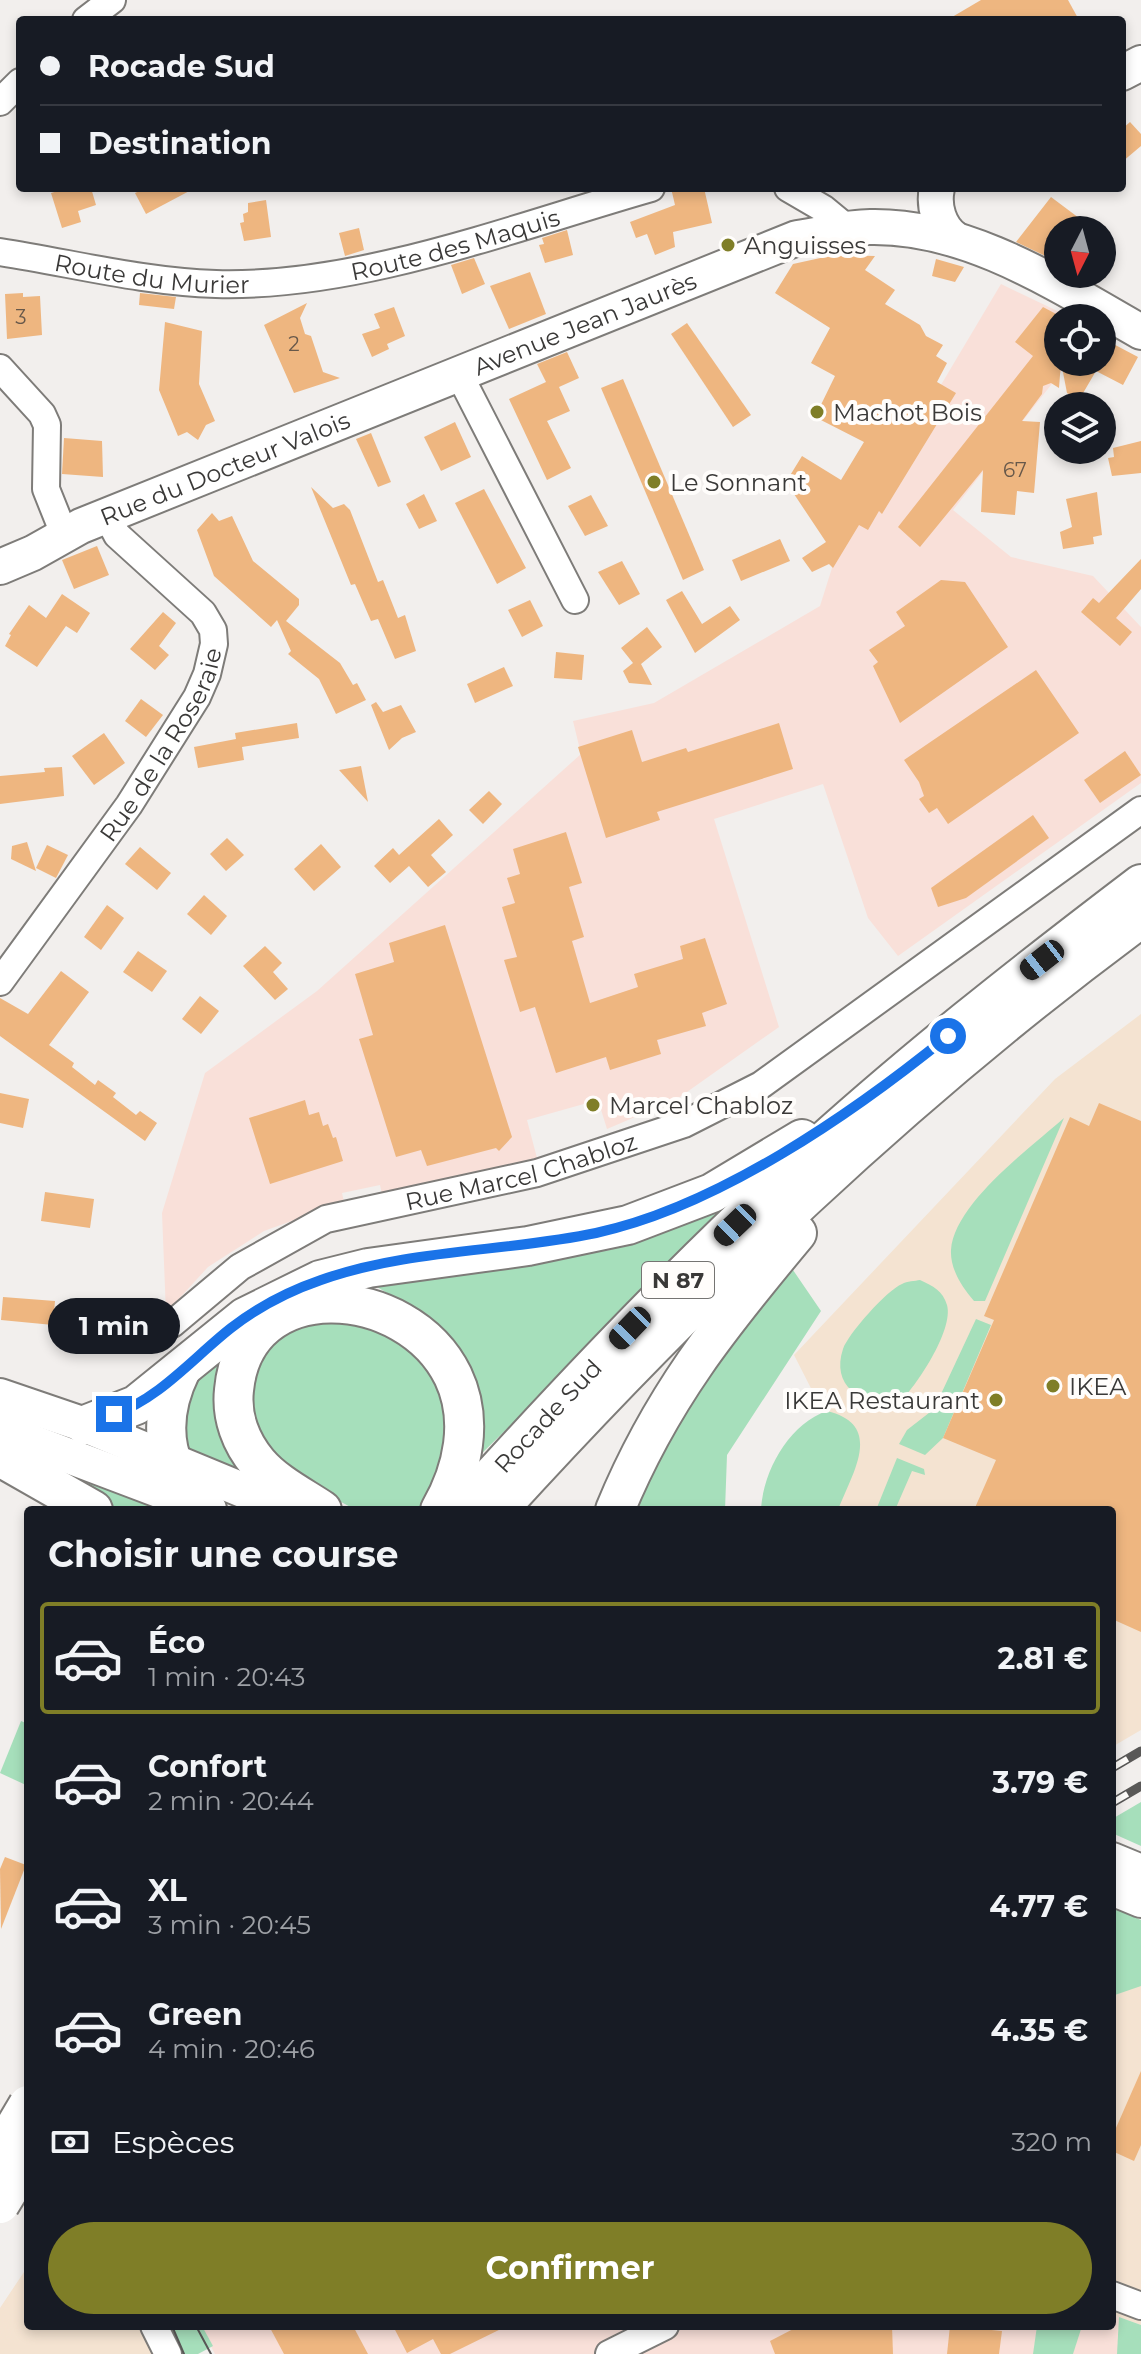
<!DOCTYPE html>
<html lang="fr">
<head>
<meta charset="utf-8">
<style>
  :root { --surface:#171b24; --page:#20242c; --text:#f1f3f6; --muted:#9ea1a6; --line:#363941; --accent:#7f7e27 }
  body { margin:0; font-family:Montserrat,sans-serif; background:var(--page); color:var(--text); height:100vh; display:flex; flex-direction:column; font-size:30px; white-space:nowrap }
  * { box-sizing:border-box; margin:0 }
  p { font-size:26px; color:var(--muted) }
  .icon { flex:none; width:44px; height:44px; fill:none; stroke:currentColor; stroke-width:2; stroke-linecap:round; stroke-linejoin:round }
  .map { position:relative; flex:1; overflow:hidden }
  .side { position:absolute; left:24px; top:1506px; width:1092px; height:824px; display:flex; flex-direction:column; background:var(--surface); border-radius:8px; box-shadow:0 4px 12px #0003 }
  .side>* { flex:none }
  .banner { position:absolute; left:16px; top:16px; width:1110px; height:176px; border-radius:8px; box-shadow:0 4px 12px #0003; display:grid; align-content:center; height:176px; padding:0 24px; background:var(--surface) }
  .needle { width:52px; rotate:186deg }
  .buttons { position:absolute; left:1044px; top:216px; display:grid; gap:16px }
  .buttons a { display:grid; place-items:center; width:72px; height:72px; border-radius:50%; background:var(--surface); box-shadow:0 4px 12px #0003; font-size:40px }
  .end { position:absolute; width:36px; height:36px; margin:-18px; border:10px solid #1a73e8; background:#fff; box-shadow:0 0 0 4px #fff }
  .from { border-radius:50% }
  .bubble { position:absolute; height:56px; border-radius:28px; background:var(--surface); box-shadow:0 4px 12px #0003; font-size:26px; font-weight:700; line-height:56px; text-align:center }
  .car { position:absolute; width:24px; height:48px; margin:-24px -12px; border-radius:10px; box-shadow:0 0 6px 2px #0007; background:linear-gradient(#222 24%,#8ab4d8 0 40%,#222 0 76%,#8ab4d8 0 86%,#222 0) }
  .banner b { display:flex; align-items:center; gap:28px; height:76px; font-size:30px }
  .banner b+b { border-top:2px solid var(--line) }
  .banner i { width:20px; height:20px; background:var(--text) }
  ul { padding:0; list-style:none }
  li { display:flex; align-items:center; gap:24px; height:112px; margin:0 16px 12px; padding:0 8px; border:4px solid transparent; border-radius:8px }
  li div { flex:1 }
  li b { display:block; font-size:30px }
  li em { font-style:normal; font-weight:700 }
  li.on { border-color:var(--accent) }
  li>.icon { width:72px; height:72px; stroke-width:1.5 }
  h2 { padding:0 24px; font-size:36px; line-height:96px }
  .pay { display:flex; align-items:center; gap:20px; height:88px; padding:0 24px; font-size:30px }
  .pay p { margin-inline-start:auto }
  .cta { display:flex; gap:16px; margin-top:auto; padding:16px 24px }
  .cta a { flex:1; height:92px; border-radius:48px; background:var(--accent); color:#fff; font-size:32px; font-weight:700; line-height:92px; text-align:center }
  .map>svg:first-child { display:block }
  .commercial { fill:#f4e3d1 }
  .industrial { fill:#f9e0d9 }
  .green { fill:#a6dfbb }
  .building { fill:#eeb680 }
  .lines { fill:none; stroke-linecap:round; stroke-linejoin:round }
  .minor-casing { stroke:#7e7c79; stroke-width:30 }
  .major-casing { stroke:#7e7c79; stroke-width:38 }
  .highway-casing { stroke:#7e7c79; stroke-width:42 }
  .minor { stroke:#fff; stroke-width:26 }
  .major { stroke:#fff; stroke-width:34 }
  .highway { stroke:#fff; stroke-width:38 }
  .tram { stroke:#595857; stroke-width:2 }
  .rail-casing { stroke:#595857; stroke-width:9 }
  .rail { stroke:#fffdfb; stroke-width:6; stroke-dasharray:18; stroke-linecap:butt }
  .highway-bridge-casing { stroke:#7e7c79; stroke-width:42; stroke-linecap:butt }
  .highway-bridge { stroke:#fff; stroke-width:38 }
  .route { stroke:#1a73e8; stroke-width:10 }
  .poi-dot { fill:#7f7e27; stroke:#fffdfb; stroke-width:3 }
  .labels { text-anchor:middle; dominant-baseline:central; stroke-width:8; stroke-linejoin:round; paint-order:stroke }
  .number-label { font-size:20px; fill:#67584a }
  .shield { fill:#fffdfb; stroke:#757472; stroke-width:2 }
  .shield-label { font-size:22px; font-weight:bold; fill:#3a3938 }
  .street-label { font-size:24px; fill:#3a3938; stroke:#fffdfb }
  .poi-label { font-size:24px; fill:#3a3938; stroke:#fffdfb; text-anchor:start }
</style>
</head>
<body>
<div class="map">
<svg width="1141" height="2354" viewBox="0 0 1141 2354">
  <rect width="100%" height="100%" fill="#f2efed"/>
  <g class="commercial">
    <path d="M1141,1014v716l-29,17v-237h-291l21,-61 -48,-94 261,-276z"/>
    <path d="M1141,1934v391l-29,-10v-375z"/>
    <path d="M28,2266v60h116l15,28h-159v-46z"/>
  </g>
  <g class="industrial">
    <path d="M1001,284l71,34h-14v44h11l-116,148 58,47 82,19 48,51v156l-243,173 -30,-38 -45,-134 -109,35 65,208 -102,72 -70,30 -9,-29 -71,20 10,38 -155,36 -2,-9 -38,8 2,9 -80,29 -56,36 -42,46 -4,-100 43,-140 112,-82 264,-237 -8,-33 81,-18 166,-97 12,-38z"/>
    <path d="M1112,2315l29,10v29h-926l-15,-28h912z"/>
  </g>
  <g class="green">
    <path d="M1064,1118l-79,183h-11c-12,-14 -24,-32 -23,-51 3,-46 79,-102 113,-132z"/>
    <path d="M743,1186l7,5 -274,268 -62,-150 -47,-28 243,-31z"/>
    <path d="M793,1270l28,41 -94,144 -2,55h-88l46,-116z"/>
    <path d="M920,1280c13,6 23,11 27,25 7,25 -31,82 -49,99 -33,3 -68,-16 -55,-55 5,-15 44,-59 59,-65 5,-3 13,-3 18,-4z"/>
    <path d="M357,1315l60,27 27,39 9,48 -13,53 -23,28h-61l-63,-34 -35,-27 -13,-40 15,-59 17,-17z"/>
    <path d="M976,1319l15,6 -48,113 -18,17 -26,-11 8,-14 27,-21z"/>
    <path d="M228,1340l2,17 33,127 -81,-37 5,-55z"/>
    <path d="M827,1411c58,14 25,62 11,99h-77c2,-39 28,-86 66,-99z"/>
    <path d="M897,1458l27,11 1,6 -13,-4 -17,39h-19z"/>
    <path d="M68,1468l89,42h-43l-63,-39z"/>
    <path d="M21,1721l7,3v62l-28,-13z"/>
    <path d="M1141,1802v44l-29,-13v-14z"/>
    <path d="M1112,1907l29,13v66l-29,10z"/>
    <path d="M1119,2317l22,8v29h-24z"/>
    <path d="M179,2326h23l11,20 -15,8h-17l-13,-22z"/>
    <path d="M1037,2326h45l-9,28h-40z"/>
  </g>
  <g class="building">
    <path d="M981,0h87l11,20h-132z"/>
    <path d="M1130,122l11,12v12l-19,16v-33z"/>
    <path d="M68,188h23l5,17 -18,6 3,11 -19,6 -11,-35z"/>
    <path d="M146,188h49l-49,26 -11,-21z"/>
    <path d="M671,188h33l8,35 -39,9 2,15 -20,8 -8,-21 -11,4 -6,-16 45,-17z"/>
    <path d="M1051,197l44,33h-37v32l-42,-20z"/>
    <path d="M266,200l5,37 -27,4 -4,-18 4,-1 -1,-8 5,-2v-9z"/>
    <path d="M359,228l5,22 -19,6 -6,-23z"/>
    <path d="M567,230l6,25 -28,8 -6,-18 5,-1 -2,-6z"/>
    <path d="M834,255l41,1 -10,14 30,20 -10,14 35,21 6,11 17,9 -7,11 11,7 -10,19 19,11 -74,121 -3,-3 -11,19 -9,-5 -26,43 -4,-4 -17,8 -10,-14 24,-16 -40,-60 16,-26 39,24 23,-38 -49,-25 20,-41 -24,-13 19,-35 -55,-35 18,-29z"/>
    <path d="M474,258l11,26 -23,10 -11,-29z"/>
    <path d="M936,259l28,8 -9,15 -23,-6z"/>
    <path d="M530,272l16,42 -37,15 -19,-43z"/>
    <path d="M23,293v4l17,-1 2,39 -35,4 -2,-45z"/>
    <path d="M140,293l36,4 -2,12 -35,-4z"/>
    <path d="M307,303l-7,15 5,16 6,2 12,36 17,6 -46,15 -30,-68z"/>
    <path d="M394,307l11,29 -18,8 2,5 -17,8 -10,-23 18,-6 -6,-14z"/>
    <path d="M1043,307l15,8v47h3l-2,26 -8,-5 -8,3 -1,8 -20,27 18,1 -6,71 -17,-2 -2,24 -34,-3 2,-42 -63,77 -22,-20 135,-171 -18,-14z"/>
    <path d="M165,322l37,9 -3,53 16,37 -9,4 -8,15 -11,-8 -9,4 -19,-46z"/>
    <path d="M687,323l64,92 -18,12 -62,-93z"/>
    <path d="M1102,338l36,19 -15,28 -27,-14 -17,29 -12,-7 -6,-31h41z"/>
    <path d="M567,352l12,26 -20,9 11,24 -23,10 24,47 -24,12 -38,-81 37,-17 -9,-18z"/>
    <path d="M623,379l81,191 -21,10 -82,-192z"/>
    <path d="M455,422l16,35 -30,14 -17,-34z"/>
    <path d="M371,433l20,49 -13,5 -22,-48z"/>
    <path d="M64,438l38,3 1,36 -41,-3z"/>
    <path d="M1141,441v32l-29,3 -4,-18 6,-1 -1,-9z"/>
    <path d="M311,487l22,21 11,-4 6,6 28,72 5,-2 15,38 7,-3 11,36 -21,8 -17,-40 -7,2 -16,-37 -4,1z"/>
    <path d="M484,489l42,79 -29,16 -42,-81z"/>
    <path d="M1097,492l5,43 -9,2 1,7 -31,5 -3,-17 12,-5 -6,-28z"/>
    <path d="M424,494l13,27 -18,8 -13,-25z"/>
    <path d="M591,495l17,31 -23,10 -17,-30z"/>
    <path d="M212,513l7,8 13,-5 21,45 46,38v6l-13,16 54,42 13,22 4,-2 9,17 -30,14 -17,-35 -31,-25 3,-3 -14,-31 -6,7 -57,-51 -17,-46z"/>
    <path d="M780,539l10,22 -49,20 -9,-21z"/>
    <path d="M97,546l12,29 -35,14 -12,-29z"/>
    <path d="M1141,559v30l-25,29 16,14 -12,14 -39,-34 12,-14 6,5z"/>
    <path d="M622,561l18,33 -21,11 -21,-33z"/>
    <path d="M941,580l24,2 43,65 -108,76 -27,-57 5,-4 -9,-12 36,-24 -9,-14z"/>
    <path d="M682,591l20,33 28,-18 10,14 -45,33 -29,-53z"/>
    <path d="M62,594l28,19 -13,20 -11,-7 -29,41 -32,-21 6,-11 -2,-1 20,-29 17,13z"/>
    <path d="M530,600l13,26 -21,11 -14,-27z"/>
    <path d="M163,612l13,11 -17,23 10,9 -14,15 -25,-21z"/>
    <path d="M647,627l15,20 -21,17 11,21 -23,-2 -6,-12 10,-8 -12,-15z"/>
    <path d="M556,652l28,3 -2,25 -28,-2z"/>
    <path d="M504,667l9,19 -38,17 -8,-19z"/>
    <path d="M1036,670l43,63 -131,91 -11,-16 -8,5 -10,-14 5,-3 -5,-14 -15,-22z"/>
    <path d="M141,699l22,16 -17,22 -21,-16z"/>
    <path d="M376,702l7,10 18,-7 15,27 -14,6 -13,12 -18,-45z"/>
    <path d="M297,723l2,15 -57,9 2,13 -46,8 -4,-21 42,-8 -1,-6z"/>
    <path d="M779,723l14,46 -136,43 3,8 -54,18 -28,-91 54,-17 10,32 44,-14 2,4z"/>
    <path d="M104,733l21,30 -31,22 -22,-29z"/>
    <path d="M1125,751l16,24 -41,28 -16,-23z"/>
    <path d="M361,766l7,36 -29,-32z"/>
    <path d="M62,767l2,29 -64,8v-28l45,-4 -1,-4z"/>
    <path d="M489,791l13,13 -19,20 -14,-14z"/>
    <path d="M1033,815l16,23 -83,60 -28,9 -7,-19z"/>
    <path d="M439,819l14,16 -22,20 15,17 -18,15 -19,-21 -19,17 -16,-17 19,-18 6,7z"/>
    <path d="M566,832l16,51 -13,4 15,50 -12,4 18,62 48,-16 -4,-13 49,-15 -3,-13 25,-8 22,66 -25,9 4,13 -49,14 4,14 -51,16 -4,-13 -50,16 -21,-66 -15,5 -16,-52 13,-3 -15,-50 13,-4 -8,-25 13,-4 -7,-25z"/>
    <path d="M227,838l17,17 -18,16 -16,-17z"/>
    <path d="M27,842l9,29 -25,-12 1,-13z"/>
    <path d="M321,844l20,23 -27,24 -20,-22z"/>
    <path d="M47,845l21,10 -12,23 -20,-10z"/>
    <path d="M140,847l31,26 -14,17 -32,-26z"/>
    <path d="M204,895l23,21 -16,19 -24,-21z"/>
    <path d="M107,905l17,13 -23,32 -17,-13z"/>
    <path d="M445,925l67,212 -13,14 -3,-3 -69,18 -6,-16 -25,7 -37,-118 14,-4 -18,-61 39,-12 -5,-19z"/>
    <path d="M265,946l17,17 -9,9 15,17 -13,11 -32,-34z"/>
    <path d="M138,951l29,20 -15,21 -29,-20z"/>
    <path d="M61,971l28,21 -40,53 25,18 -2,4 23,18 3,-5 18,13 -3,4 23,18 4,-4 17,12 -12,18 -145,-105v-38l28,16z"/>
    <path d="M200,996l19,15 -18,23 -19,-15z"/>
    <path d="M0,1093l29,6 -6,29 -23,-5z"/>
    <path d="M305,1100l4,15 10,-3 4,14 5,-2 5,14 3,-1 7,24 -73,23 -21,-66z"/>
    <path d="M1099,1103l42,18v511l-29,-13v-109h-138l22,-50 -53,-22 51,-118 -10,-4 86,-199 19,9z"/>
    <path d="M45,1192l49,7 -4,29 -49,-7z"/>
    <path d="M3,1297l52,4 -2,24 -52,-5z"/>
    <path d="M5,1857l21,8 -25,64 -1,-60z"/>
    <path d="M1141,2071v74l-7,16 -22,-10v-14z"/>
    <path d="M269,2326h84l15,28h-84z"/>
    <path d="M393,2326h114l-57,28h-9l-8,-15 -26,14z"/>
    <path d="M799,2326h93l1,28h-118l-5,-13z"/>
    <path d="M950,2326l52,5 -3,23h-52z"/>
  </g>
  <g class="lines">
    <defs>
      <g id="minor">
        <path d="M86,20l26,-20"/>
        <path d="M0,102l20,-20"/>
        <path d="M788,188l36,21 23,19"/>
        <path id="s1" d="M0,252c71,11 144,30 216,32 143,4 298,-57 435,-96"/>
        <path d="M0,368l42,46 5,11 -1,64 18,45"/>
        <path d="M458,372l117,228"/>
        <path id="s2" d="M0,982l129,-177 68,-108 10,-23 7,-30 -1,-14 -10,-17 -86,-78 -10,-19"/>
        <path id="s3" d="M172,1324l68,-57 86,-48 211,-46 147,-49 77,-39 380,-275"/>
        <path d="M1112,2295l29,11"/>
        <path d="M154,2326l14,28"/>
        <path d="M609,2354l56,-28"/>
      </g>
      <g id="major">
        <path d="M1122,73l19,-10"/>
        <path d="M937,188c-4,18 2,40 18,51"/>
        <path id="s4" d="M0,567l33,-14 48,-27 716,-288c24,-3 48,-11 73,-11 98,-2 188,58 271,105"/>
        <path d="M0,1396l85,29 206,85"/>
        <path d="M0,1430l209,79"/>
        <path d="M1112,1860l29,12"/>
        <path d="M1112,1888l29,12"/>
      </g>
      <g id="highway">
        <path d="M181,1370c-24,49 -20,96 20,136"/>
        <path d="M85,1425l51,-20 109,-88 75,-37 48,-12 160,-22 100,-21 84,-32 90,-54"/>
        <path d="M0,1457l93,53"/>
        <path d="M322,1510c-21,-14 -47,-27 -64,-47 -17,-20 -27,-46 -24,-73 11,-118 173,-108 219,-14 21,44 10,94 -13,134"/>
        <path id="s5" d="M461,1510c108,-120 219,-237 338,-346 109,-100 225,-191 342,-280"/>
        <path d="M498,1510c197,-216 407,-418 643,-592"/>
        <path d="M615,1510c46,-112 106,-186 182,-277"/>
      </g>
    </defs>
    <use href="#minor" class="minor-casing"/>
    <use href="#major" class="major-casing"/>
    <use href="#highway" class="highway-casing"/>
    <use href="#minor" class="minor"/>
    <use href="#major" class="major"/>
    <use href="#highway" class="highway"/>
    <g class="tram">
      <path d="M0,2190l28,-6"/>
      <path d="M172,2326l12,28"/>
      <path d="M196,2326l15,28"/>
    </g>
    <defs>
      <g id="rail">
        <path d="M1112,1768l29,-17"/>
        <path d="M1112,1803l29,-17"/>
        <path d="M0,2136l28,-7"/>
        <path d="M0,2154l28,-6"/>
      </g>
    </defs>
    <use href="#rail" class="rail-casing"/>
    <use href="#rail" class="rail"/>
    <defs>
      <g id="highway-bridge">
        <path d="M0,2152l28,-47"/>
        <path d="M0,2204l28,-46"/>
      </g>
    </defs>
    <use href="#highway-bridge" class="highway-bridge-casing"/>
    <use href="#highway-bridge" class="highway-bridge"/>
  </g>
  <g class="lines">
    <path class="route" d="M114,1414c45,-15 80,-57 117,-86 27,-21 58,-37 90,-48 87,-31 185,-28 275,-47 121,-26 256,-119 352,-197"/>
  </g>
  <g class="poi-dot">
    <circle cx="728" cy="245" r="8"/>
    <circle cx="817" cy="412" r="8"/>
    <circle cx="654" cy="482" r="8"/>
    <circle cx="593" cy="1105" r="8"/>
    <circle cx="1053" cy="1386" r="8"/>
    <circle cx="996" cy="1400" r="8"/>
  </g>
  <g class="labels">
    <g class="number-label">
      <text x="21" y="317">3</text>
      <text x="294" y="344">2</text>
      <text x="1015" y="470">67</text>
    </g>
    <rect class="shield" x="642" y="1262" width="72" height="36" rx="6"/>
    <g class="shield-label">
      <text x="678" y="1280">N 87</text>
    </g>
    <g class="street-label">
      <text stroke="none"><textPath href="#s1" startOffset="462">Route des Maquis</textPath></text>
      <text stroke="none"><textPath href="#s1" startOffset="154">Route du Murier</textPath></text>
      <text stroke="none"><textPath href="#s4" startOffset="634">Avenue Jean Jaurès</textPath></text>
      <text stroke="none"><textPath href="#s4" startOffset="246">Rue du Docteur Valois</textPath></text>
      <text stroke="none"><textPath href="#s2" startOffset="288">Rue de la Roseraie</textPath></text>
      <text stroke="none"><textPath href="#s3" startOffset="388">Rue Marcel Chabloz</textPath></text>
      <text stroke="none"><textPath href="#s5" startOffset="128">Rocade Sud</textPath></text>
    </g>
    <g class="poi-label">
      <text x="744" y="245">Anguisses</text>
      <text x="833" y="412">Machot Bois</text>
      <text x="670" y="482">Le Sonnant</text>
      <text x="609" y="1105">Marcel Chabloz</text>
      <text x="1069" y="1386">IKEA</text>
      <text x="980" y="1400" text-anchor="end">IKEA Restaurant</text>
    </g>
  </g>
</svg>
<div class="buttons">
<a><svg class="needle" viewBox="-14 -14 28 28"><path d="M0-13l5 13h-10z" fill="#e53935"/><path d="M0 13l5-13h-10z" fill="#9ea1a6"/></svg></a>
<a><svg class="icon" aria-label="locate" viewBox="0 0 24 24"><circle cx="12" cy="12" r="6"/><path d="M12 2v4M12 18v4M2 12h4M18 12h4"/></svg></a>
<a><svg class="icon" aria-label="layers" viewBox="0 0 24 24"><path d="M12 4l9 5-9 5-9-5zM3 14l9 5 9-5"/></svg></a>
</div>
<i class="end from" style="left:948px;top:1036px"></i>
<i class="end" style="left:114px;top:1414px"></i>
<div class="bubble" style="left:48px;top:1298px;width:132px">1 min</div>
<i class="car" style="left:1042px;top:960px;rotate:232deg"></i>
<i class="car" style="left:735px;top:1225px;rotate:226deg"></i>
<i class="car" style="left:630px;top:1328px;rotate:224deg"></i>
<div class="banner">
<b><i class="from"></i>Rocade Sud</b>
<b><i></i>Destination</b>
</div>
<section class="side">
<h2>Choisir une course</h2>
<ul>
<li class="on"><svg class="icon" aria-label="car" viewBox="0 0 24 24"><path d="M5 17H2v-5l4-1 3-4h7l3 4 3 1v5h-3M9 17h6M6 11h13"/><circle cx="7" cy="17" r="2"/><circle cx="17" cy="17" r="2"/></svg><div><b>Éco</b><p>1 min · 20:43</p></div><em>2.81 €</em></li>
<li><svg class="icon" aria-label="car" viewBox="0 0 24 24"><path d="M5 17H2v-5l4-1 3-4h7l3 4 3 1v5h-3M9 17h6M6 11h13"/><circle cx="7" cy="17" r="2"/><circle cx="17" cy="17" r="2"/></svg><div><b>Confort</b><p>2 min · 20:44</p></div><em>3.79 €</em></li>
<li><svg class="icon" aria-label="car" viewBox="0 0 24 24"><path d="M5 17H2v-5l4-1 3-4h7l3 4 3 1v5h-3M9 17h6M6 11h13"/><circle cx="7" cy="17" r="2"/><circle cx="17" cy="17" r="2"/></svg><div><b>XL</b><p>3 min · 20:45</p></div><em>4.77 €</em></li>
<li><svg class="icon" aria-label="car" viewBox="0 0 24 24"><path d="M5 17H2v-5l4-1 3-4h7l3 4 3 1v5h-3M9 17h6M6 11h13"/><circle cx="7" cy="17" r="2"/><circle cx="17" cy="17" r="2"/></svg><div><b>Green</b><p>4 min · 20:46</p></div><em>4.35 €</em></li>
</ul>
<div class="pay"><svg class="icon" aria-label="cash" viewBox="0 0 24 24"><path d="M3 7h18v10H3z"/><circle cx="12" cy="12" r="2"/></svg>Espèces<p>320 m</p></div>
<div class="cta"><a>Confirmer</a></div>
</section>
</div>
</body>
</html>
